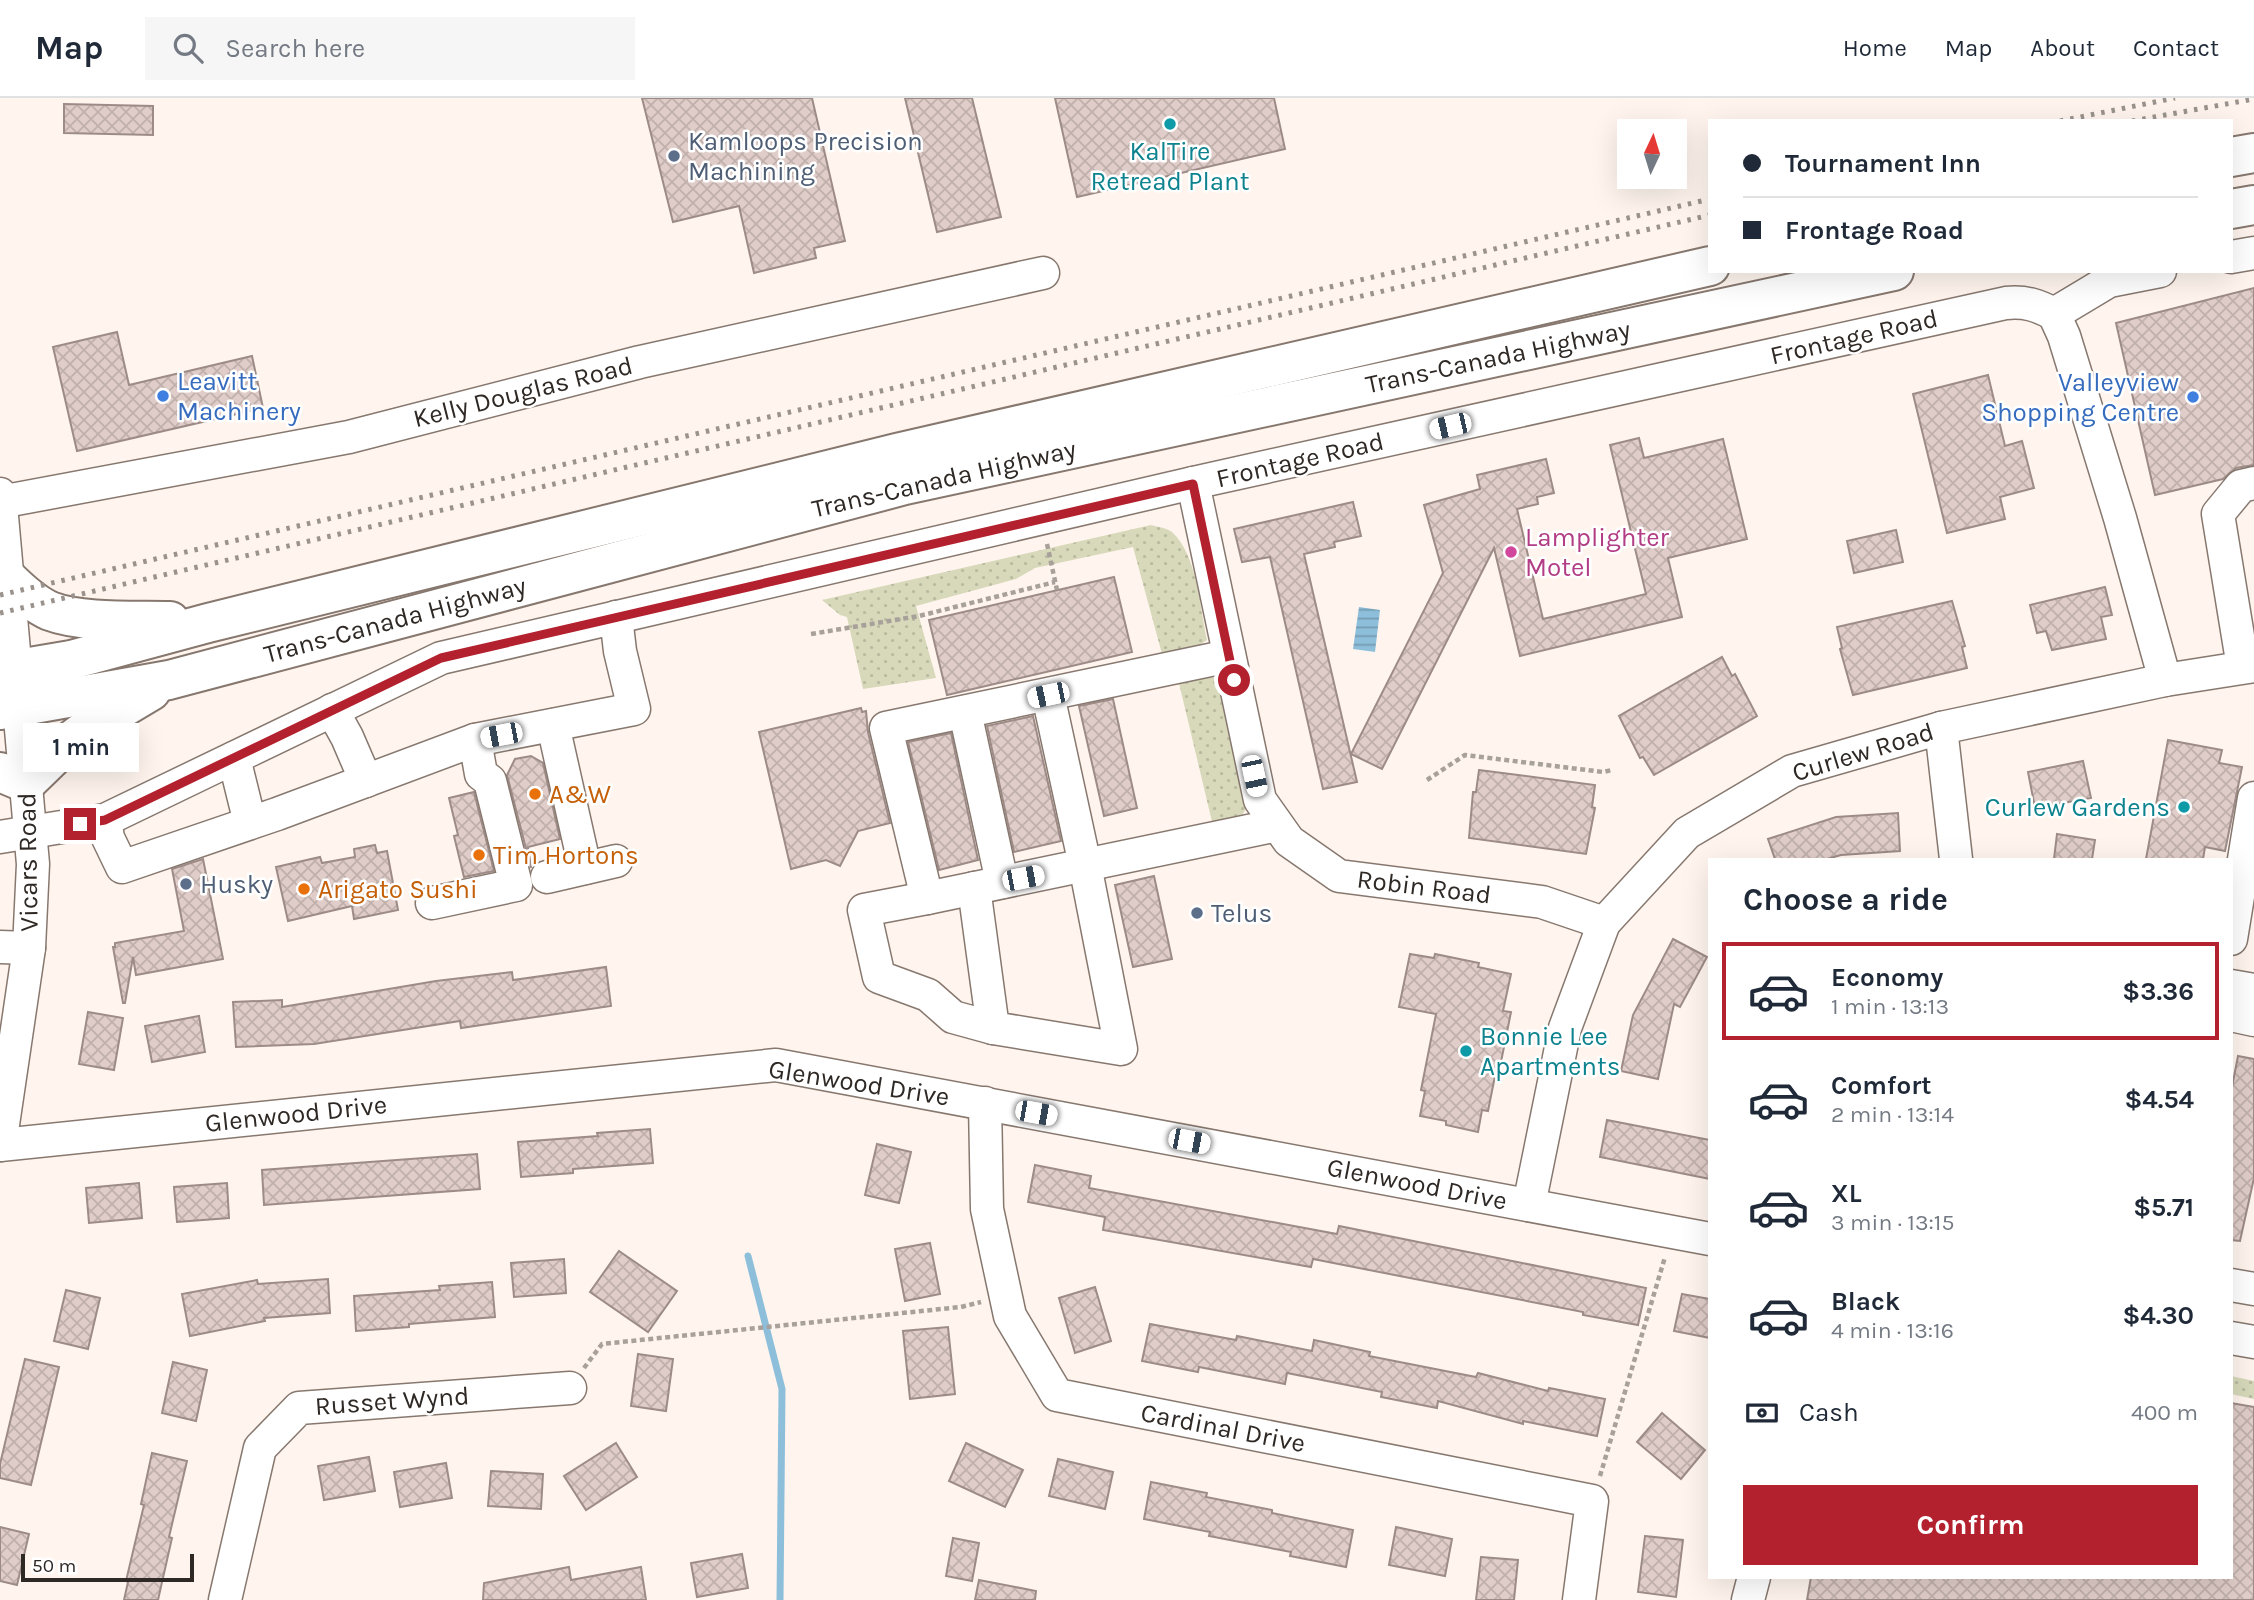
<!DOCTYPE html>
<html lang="en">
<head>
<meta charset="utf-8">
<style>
  :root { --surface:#fff; --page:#f6f6f7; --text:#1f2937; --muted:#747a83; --line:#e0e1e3; --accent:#b3212e }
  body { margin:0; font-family:Karla,sans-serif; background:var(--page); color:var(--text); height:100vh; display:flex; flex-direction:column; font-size:26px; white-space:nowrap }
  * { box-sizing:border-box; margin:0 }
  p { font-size:23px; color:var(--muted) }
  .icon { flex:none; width:38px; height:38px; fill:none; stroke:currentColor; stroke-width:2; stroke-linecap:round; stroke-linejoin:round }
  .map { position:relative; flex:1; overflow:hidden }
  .details { position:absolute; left:1708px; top:760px; width:525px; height:721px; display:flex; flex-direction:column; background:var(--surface); border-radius:0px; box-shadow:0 7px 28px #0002 }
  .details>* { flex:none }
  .banner { position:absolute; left:1708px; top:21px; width:525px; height:154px; border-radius:0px; box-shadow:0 7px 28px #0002; display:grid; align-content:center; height:154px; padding:0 35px; background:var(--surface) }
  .needle { width:46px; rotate:4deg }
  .buttons { position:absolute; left:1617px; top:21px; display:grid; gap:14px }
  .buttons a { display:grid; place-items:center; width:70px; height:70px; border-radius:0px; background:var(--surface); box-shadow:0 7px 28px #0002; font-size:35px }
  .scale { position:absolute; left:21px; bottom:18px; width:173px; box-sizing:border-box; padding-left:7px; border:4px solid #2f2925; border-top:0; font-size:19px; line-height:24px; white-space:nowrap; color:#2f2925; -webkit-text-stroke:5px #fff; paint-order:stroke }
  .end { position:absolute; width:32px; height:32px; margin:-16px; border:9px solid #b3212e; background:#fff; box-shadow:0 0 0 4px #fff }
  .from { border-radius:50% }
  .bubble { position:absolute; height:49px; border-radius:0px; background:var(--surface); box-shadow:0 7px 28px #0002; font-size:23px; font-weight:700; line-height:49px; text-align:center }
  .car { position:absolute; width:21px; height:42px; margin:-21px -10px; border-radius:9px; box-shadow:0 0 5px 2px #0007; background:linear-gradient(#fff 24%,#345 0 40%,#fff 0 76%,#345 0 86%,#fff 0) }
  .banner b { display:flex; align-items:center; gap:24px; height:66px; font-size:26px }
  .banner b+b { border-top:2px solid var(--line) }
  .banner i { width:18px; height:18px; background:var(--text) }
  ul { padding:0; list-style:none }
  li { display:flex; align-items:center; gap:21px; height:98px; margin:0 14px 10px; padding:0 21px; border:4px solid transparent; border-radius:0px }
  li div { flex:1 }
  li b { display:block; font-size:26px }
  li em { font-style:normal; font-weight:700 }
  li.current { border-color:var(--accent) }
  li>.icon { width:63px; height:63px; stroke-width:1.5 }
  h2 { padding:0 35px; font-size:32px; line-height:84px }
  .pay { display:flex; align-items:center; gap:18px; height:77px; padding:0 35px; font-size:26px }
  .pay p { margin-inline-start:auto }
  .cta { display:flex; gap:14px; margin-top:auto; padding:14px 35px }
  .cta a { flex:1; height:80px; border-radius:0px; background:var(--accent); color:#fff; font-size:28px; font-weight:700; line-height:80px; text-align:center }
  header { display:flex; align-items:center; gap:42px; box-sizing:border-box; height:98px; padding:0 35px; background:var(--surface); border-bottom:2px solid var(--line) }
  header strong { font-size:33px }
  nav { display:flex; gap:38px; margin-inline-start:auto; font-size:24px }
  .search { width:490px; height:63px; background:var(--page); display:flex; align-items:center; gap:18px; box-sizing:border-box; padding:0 24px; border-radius:0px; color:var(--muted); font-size:26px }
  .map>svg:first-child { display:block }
  .grass { fill:url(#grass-dots) }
  .water { fill:url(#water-rules) }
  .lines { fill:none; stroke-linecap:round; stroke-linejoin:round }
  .stream { stroke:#8dbfdb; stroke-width:7 }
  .building { fill:url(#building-cross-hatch); stroke:#9d8b87; stroke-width:2 }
  .minor-casing { stroke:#87786f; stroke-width:35 }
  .highway-casing { stroke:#87786f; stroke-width:42 }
  .path { stroke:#a8a09a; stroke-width:4.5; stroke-dasharray:5 3.5; stroke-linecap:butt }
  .minor { stroke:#fff; stroke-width:32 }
  .highway { stroke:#fff; stroke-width:38 }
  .rail { stroke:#9a928d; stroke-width:5; stroke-dasharray:3.5 7; stroke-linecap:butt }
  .route { stroke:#b3212e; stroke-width:9 }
  .culture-dot { fill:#0f9aa8; stroke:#fff; stroke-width:2.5 }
  .service-dot { fill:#5c6f8a; stroke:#fff; stroke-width:2.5 }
  .shop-dot { fill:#3f7fe0; stroke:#fff; stroke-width:2.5 }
  .hotel-dot { fill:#d1479c; stroke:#fff; stroke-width:2.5 }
  .food-dot { fill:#e8710a; stroke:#fff; stroke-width:2.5 }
  .labels { text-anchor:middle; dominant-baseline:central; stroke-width:5; stroke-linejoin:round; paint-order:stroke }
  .service-label { font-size:26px; fill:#4e5e75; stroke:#fff; text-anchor:start }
  .culture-label { font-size:26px; fill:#0d838f; stroke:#fff }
  .street-label { font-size:26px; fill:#2f2925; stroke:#fff }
  .shop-label { font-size:26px; fill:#366cbe; stroke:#fff; text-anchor:start }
  .hotel-label { font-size:26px; fill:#b23c85; stroke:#fff; text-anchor:start }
  .food-label { font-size:26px; fill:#c56008; stroke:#fff; text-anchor:start }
</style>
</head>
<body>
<header>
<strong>Map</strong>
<div class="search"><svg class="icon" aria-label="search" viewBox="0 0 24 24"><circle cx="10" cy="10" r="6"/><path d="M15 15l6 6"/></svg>Search here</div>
<nav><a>Home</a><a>Map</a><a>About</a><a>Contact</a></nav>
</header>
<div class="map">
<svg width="2254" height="1502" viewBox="0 0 2254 1502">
  <defs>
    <pattern id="grass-dots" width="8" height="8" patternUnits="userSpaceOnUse" patternTransform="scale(1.75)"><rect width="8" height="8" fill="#d7d9ba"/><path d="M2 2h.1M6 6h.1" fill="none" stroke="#b9baa0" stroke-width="1.8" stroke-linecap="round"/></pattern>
    <pattern id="water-rules" width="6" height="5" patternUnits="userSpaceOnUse" patternTransform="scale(1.75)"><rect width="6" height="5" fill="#8dbfdb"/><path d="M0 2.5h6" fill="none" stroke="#749bb1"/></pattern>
    <pattern id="building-cross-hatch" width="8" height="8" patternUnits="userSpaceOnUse" patternTransform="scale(1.75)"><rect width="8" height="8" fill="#e0cdc9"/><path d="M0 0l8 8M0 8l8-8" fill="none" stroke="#c0b0ac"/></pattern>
  </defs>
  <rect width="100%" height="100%" fill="#fff5ee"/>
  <g class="grass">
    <path d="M1151,427c7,2 16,3 21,7 25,22 28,76 35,108l-13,9 -32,5 -29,-107 -98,21 -19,11 -100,27 20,72 -73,11 -16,-72 -7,-2 -18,-15z"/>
    <path d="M1199,575l18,6 29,129 -8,16 -24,6 -36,-151z"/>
    <path d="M2231,1278l23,5v18l-23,-5z"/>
  </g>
  <path class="water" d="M1359,509l21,3 -5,42 -22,-3z"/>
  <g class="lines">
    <path class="stream" d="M748,1158l34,133 -2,211"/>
  </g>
  <g class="building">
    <path d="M642,0h170l33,143 -31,7 2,10 -62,15 -15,-67 -66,16z"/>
    <path d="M905,0h67l29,119 -64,15z"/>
    <path d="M1055,0h219l11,51 -208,48z"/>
    <path d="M64,6l89,2v29l-89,-2z"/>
    <path d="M2254,190v177l-18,3 -13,11 -68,16 -39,-172z"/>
    <path d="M117,234l12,53 123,-29 11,52 -186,43 -24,-104z"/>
    <path d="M1988,277l17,71 17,-5 12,47 -34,9 5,22 -58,14 -34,-139z"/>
    <path d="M1639,340l5,20 79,-19 24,100 -79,19 14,59 -162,39 -26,-108 -112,221 -31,-15 92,-181 -19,-68 56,-16 -3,-14 69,-16 8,34 -17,4 1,7 -21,5 26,110 103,-25 -36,-149z"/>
    <path d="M1353,404l8,34 -27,6 1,5 -31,7 53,228 -34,7 -53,-232 -28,5 -8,-33z"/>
    <path d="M1896,432l7,32 -49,11 -7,-32z"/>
    <path d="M1114,479l18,75 -185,43 -18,-75z"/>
    <path d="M2105,489l7,28 -11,2 5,22 -54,11 -6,-19 -9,2 -7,-28z"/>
    <path d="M1952,503l13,45 -3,1 5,21 -114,27 -13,-46 2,-1 -5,-21z"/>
    <path d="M1722,559l10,19 3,-2 22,42 -103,59 -11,-18 -3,1 -21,-42z"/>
    <path d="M1113,601l24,109 -33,8 -25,-110z"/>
    <path d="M861,610l1,4 4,-1 2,21 22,91 -32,8 -18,35 -14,-6 -35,9 -32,-137z"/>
    <path d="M1033,618l28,125 -47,11 -27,-126z"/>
    <path d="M951,635l27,127 -39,10 -31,-128z"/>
    <path d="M2168,642l54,10 -3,13 23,4 -17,84 -20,-4 -2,12h-57z"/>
    <path d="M531,658l12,7 17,76 -32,8 3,21 -24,-93 8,-16z"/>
    <path d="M2083,663l8,37 -56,10 -7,-36z"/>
    <path d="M1479,672l116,15 -3,22 3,1 -9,46 -117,-16 4,-46h3z"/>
    <path d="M474,694l20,79 -30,6 -10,-41 4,-1 -9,-37z"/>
    <path d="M1898,715l2,38 -59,4 -14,4h-52l-7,-20 68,-22z"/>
    <path d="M2057,736l38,6 -3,19h-38z"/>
    <path d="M375,747l2,8 10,-2 11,59 -44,9 -2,-13 -64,15 -12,-54 44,-10 2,6 33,-6 -1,-8z"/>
    <path d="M203,761l20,100 -87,16 -3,-18 -8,46h-2l-10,-56h2v-4l69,-12 -12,-62z"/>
    <path d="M1154,778l18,83 -39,8 -18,-82z"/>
    <path d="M1673,841l34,18 -27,50 -6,-3 -16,75 -37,-8 12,-56z"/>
    <path d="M1410,856l24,4 1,-4 44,9 -1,4 33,7 -8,37 8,1 -10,50 -3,-1 -10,50 -6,-1 -4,22 -32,-7v-4l-26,-5 5,-25 -4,-1 15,-76 -37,-7z"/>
    <path d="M606,869l5,39 -150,22 -1,-7 -146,23 -78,3 -3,-45 49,-2v7l154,-26 76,-9 1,8z"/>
    <path d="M88,914l35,6 -9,52 -35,-6z"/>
    <path d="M199,918l6,36 -53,10 -7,-36z"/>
    <path d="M2238,958l16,3v119l-14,63 -9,-1v-148z"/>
    <path d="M1607,1022l103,20v39l-110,-22z"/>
    <path d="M650,1031l3,34 -80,6v4l-52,4 -3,-35 80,-6 -1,-3z"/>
    <path d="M877,1046l34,8 -12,51 -34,-8z"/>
    <path d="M477,1056l3,35 -216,16 -2,-35z"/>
    <path d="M1035,1067l56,11 -2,12 248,46 2,-8 307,62 -8,37 -55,-10v-3l-270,-53 -2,8 -208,-37 2,-13 -77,-15z"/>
    <path d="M139,1085l3,35 -53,5 -3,-35z"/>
    <path d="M227,1085l2,35 -52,4 -3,-35z"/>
    <path d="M930,1145l10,51 -35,7 -10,-52z"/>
    <path d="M619,1153l58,40 -29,41 -58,-40z"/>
    <path d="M564,1161l2,34 -52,4 -3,-34z"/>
    <path d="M328,1181l2,34 -66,5 1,3 -75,15 -8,-42 75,-14 1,4z"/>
    <path d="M492,1184l3,35 -86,7v3l-53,4 -2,-35 86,-6 -1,-4z"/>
    <path d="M1095,1189l16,54 -36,12 -16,-55z"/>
    <path d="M66,1192l34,8 -12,51 -34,-8z"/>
    <path d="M1682,1196l28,5v39l-36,-7z"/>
    <path d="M1150,1226l86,16 1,-4 75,15 2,-11 56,12 -1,4 107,21 2,-4 70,18 1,-3 56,11 -8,37 -74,-15v3l-85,-23 -1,7 -56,-11 1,-5 -95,-19 -2,11 -86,-17 -1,5 -56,-11z"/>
    <path d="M948,1229l7,67 -45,5 -7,-68z"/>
    <path d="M638,1256l35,5 -7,52 -35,-5z"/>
    <path d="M25,1261l34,8 -28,118 -31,-7v-14z"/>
    <path d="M173,1264l34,8 -11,51 -34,-8z"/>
    <path d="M2231,1305l23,4v193h-447l4,-23h420z"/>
    <path d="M1662,1315l43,37 -24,29 -44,-37z"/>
    <path d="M616,1345l21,34 -51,33 -22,-34z"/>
    <path d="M966,1345l57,27 -18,37 -56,-26z"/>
    <path d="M152,1355l35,8 -18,76 3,1 -14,62h-34l4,-18 -2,-1 18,-76 -3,-1z"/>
    <path d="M369,1359l6,34 -51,9 -6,-34z"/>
    <path d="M1058,1361l55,13 -8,37 -56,-13z"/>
    <path d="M446,1365l6,35 -52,9 -6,-35z"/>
    <path d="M491,1373l52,3 -2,35 -53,-3z"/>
    <path d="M1151,1384l56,11 -1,4 66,13v3l81,17 -7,37 -56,-11 1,-4 -82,-16 1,-4 -66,-13z"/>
    <path d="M0,1429l29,7 -12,51 -17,-4z"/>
    <path d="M1396,1429l56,12 -7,37 -56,-11z"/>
    <path d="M1645,1438l38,4 -7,57 -38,-5z"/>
    <path d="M953,1440l26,5 -7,38 -26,-5z"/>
    <path d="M742,1456l6,34 -51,9 -6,-34z"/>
    <path d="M1481,1459l37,3 -4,40h-38z"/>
    <path d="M569,1469l2,13 70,-13 5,33h-163l1,-17z"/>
    <path d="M979,1482l57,11 -1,9h-60z"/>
  </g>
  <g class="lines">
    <defs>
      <g id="minor">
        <path d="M2231,159l23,-4"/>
        <path d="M2054,216l10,22 56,182 45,162"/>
        <path d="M2054,216l55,-33 51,-10"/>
        <path d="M1193,385l67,317 29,41 50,35 203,26 62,21"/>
        <path d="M0,396l33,370 -4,84 -29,197"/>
        <path d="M0,404l349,-65 291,-75 403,-89"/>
        <path d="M1229,558l-343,72 41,170 350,-73"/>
        <path d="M2243,569l-25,-153 23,-28 13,-3"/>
        <path d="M332,612l15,27 19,44"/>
        <path d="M965,614l37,170"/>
        <path d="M553,627l32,143"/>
        <path d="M1941,630l15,131"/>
        <path d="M234,660l16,65"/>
        <path d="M105,722l3,18 14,29 155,-53 198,-74 159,-31 -14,-58 -4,-34"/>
        <path d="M0,739l105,-17 336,-162 752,-175 813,-180c19,-2 31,2 48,11"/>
        <path d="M547,779l69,-16"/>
        <path d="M974,790l19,140 128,21 -36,-184 -37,-170"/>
        <path d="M927,800l-63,12 15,67 49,18 25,22 40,11"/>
        <path d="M432,805l84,-18 -26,-104 -9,-7 -6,-34"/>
        <path d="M2231,841l23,-141"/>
        <path d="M0,849l29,1"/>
        <path d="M2231,888l23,4"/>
        <path d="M2231,917l23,5"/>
        <path d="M985,1005l2,106 23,107 47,79 535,106 -13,99"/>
        <path d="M0,1047l776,-80 934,174"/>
        <path d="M1529,1107l36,-177 39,-105 83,-90 105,-62 149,-43 224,-48 89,-14"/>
        <path d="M2231,1187l23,4"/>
        <path d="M2231,1240l23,4"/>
        <path d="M225,1502l35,-152 39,-40 271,-20"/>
        <path d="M1748,1502l6,-23"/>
      </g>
      <g id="highway">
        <path d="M2231,59l23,-4"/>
        <path d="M2231,111l23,-4"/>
        <path d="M0,498l7,-18c12,12 27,26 43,33 31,12 86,9 120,10"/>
        <path d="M0,574l71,-12 137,-37 689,-170 813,-187"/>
        <path d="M0,612l169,-30 736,-195 989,-214"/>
        <path d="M0,674l26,11 38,-37 20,-15 67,-40"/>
      </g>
    </defs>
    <use href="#minor" class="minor-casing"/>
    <use href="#highway" class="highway-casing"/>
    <g class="path">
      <path d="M1047,446l10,46"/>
      <path d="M811,536l108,-18 136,-34"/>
      <path d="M1427,682l38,-25 138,17 9,-2"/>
      <path d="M584,1270l18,-24 359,-37 20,-5"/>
      <path d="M1600,1378l65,-219"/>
    </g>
    <use href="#minor" class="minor"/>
    <use href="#highway" class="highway"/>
    <g class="rail">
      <path d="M2060,23l115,-23"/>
      <path d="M2132,23l122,-22"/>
      <path d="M0,497l1710,-396"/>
      <path d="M0,515l1710,-398"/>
    </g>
  </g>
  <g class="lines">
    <path class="route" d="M80,726l25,-4 336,-162 752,-174 41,196"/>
  </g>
  <g class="culture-dot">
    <circle cx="1170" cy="26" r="7"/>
    <circle cx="2184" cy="709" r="7"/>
    <circle cx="1466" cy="953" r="7"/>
  </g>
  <g class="service-dot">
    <circle cx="674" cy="58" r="7"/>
    <circle cx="186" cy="786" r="7"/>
    <circle cx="1197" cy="815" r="7"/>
  </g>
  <g class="shop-dot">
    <circle cx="163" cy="298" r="7"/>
    <circle cx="2193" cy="299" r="7"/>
  </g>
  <circle class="hotel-dot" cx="1511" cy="454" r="7"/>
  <g class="food-dot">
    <circle cx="535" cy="696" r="7"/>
    <circle cx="479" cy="757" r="7"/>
    <circle cx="304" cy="791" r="7"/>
  </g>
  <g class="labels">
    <g class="service-label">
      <text x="688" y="43">Kamloops Precision<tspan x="688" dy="30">Machining</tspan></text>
      <text x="200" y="786">Husky</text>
      <text x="1211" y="815">Telus</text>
    </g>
    <g class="culture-label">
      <text x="1170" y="53">KalTire<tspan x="1170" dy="30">Retread Plant</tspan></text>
      <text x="2170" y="709" text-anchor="end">Curlew Gardens</text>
      <text x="1480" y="938" text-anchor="start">Bonnie Lee<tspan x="1480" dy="30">Apartments</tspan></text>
    </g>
    <g class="street-label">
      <text transform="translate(1854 239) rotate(-13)">Frontage Road</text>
      <text transform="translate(1498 259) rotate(-12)">Trans-Canada Highway</text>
      <text transform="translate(523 294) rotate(-14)">Kelly Douglas Road</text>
      <text transform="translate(1300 362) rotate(-13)">Frontage Road</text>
      <text transform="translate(944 381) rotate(-13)">Trans-Canada Highway</text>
      <text transform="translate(395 522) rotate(-15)">Trans-Canada Highway</text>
      <text transform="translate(1863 654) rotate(-17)">Curlew Road</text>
      <text transform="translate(28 764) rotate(-91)">Vicars Road</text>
      <text transform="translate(1424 789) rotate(7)">Robin Road</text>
      <text transform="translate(859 985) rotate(9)">Glenwood Drive</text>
      <text transform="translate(296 1016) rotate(-6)">Glenwood Drive</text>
      <text transform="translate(1417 1086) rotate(11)">Glenwood Drive</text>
      <text transform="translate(392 1303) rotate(-4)">Russet Wynd</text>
      <text transform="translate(1223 1330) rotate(11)">Cardinal Drive</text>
    </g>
    <g class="shop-label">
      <text x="177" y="283">Leavitt<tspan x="177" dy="30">Machinery</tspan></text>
      <text x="2179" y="284" text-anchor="end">Valleyview<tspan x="2179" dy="30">Shopping Centre</tspan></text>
    </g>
    <g class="hotel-label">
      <text x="1525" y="439">Lamplighter<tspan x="1525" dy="30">Motel</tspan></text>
    </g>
    <g class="food-label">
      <text x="549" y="696">A&amp;W</text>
      <text x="493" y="757">Tim Hortons</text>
      <text x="318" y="791">Arigato Sushi</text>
    </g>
  </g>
</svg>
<div class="buttons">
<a><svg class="needle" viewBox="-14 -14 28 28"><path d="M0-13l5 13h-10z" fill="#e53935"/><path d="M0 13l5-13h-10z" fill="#747a83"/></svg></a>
</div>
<div class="scale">50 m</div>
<i class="end from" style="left:1234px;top:582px"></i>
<i class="end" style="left:80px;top:726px"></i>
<div class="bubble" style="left:23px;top:625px;width:116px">1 min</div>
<i class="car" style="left:1450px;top:328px;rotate:257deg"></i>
<i class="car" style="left:1048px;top:597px;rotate:258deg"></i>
<i class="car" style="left:501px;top:637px;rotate:259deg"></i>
<i class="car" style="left:1254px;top:678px;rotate:168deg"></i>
<i class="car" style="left:1023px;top:780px;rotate:79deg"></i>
<i class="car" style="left:1036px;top:1015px;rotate:100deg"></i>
<i class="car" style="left:1189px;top:1043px;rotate:101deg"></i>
<div class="banner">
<b><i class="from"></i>Tournament Inn</b>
<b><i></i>Frontage Road</b>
</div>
<section class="details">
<h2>Choose a ride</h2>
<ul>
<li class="current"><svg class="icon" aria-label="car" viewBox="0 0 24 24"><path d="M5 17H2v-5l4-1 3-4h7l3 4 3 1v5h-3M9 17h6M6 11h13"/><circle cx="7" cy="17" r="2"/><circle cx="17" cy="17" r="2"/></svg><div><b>Economy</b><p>1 min · 13:13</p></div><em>$3.36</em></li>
<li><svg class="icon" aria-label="car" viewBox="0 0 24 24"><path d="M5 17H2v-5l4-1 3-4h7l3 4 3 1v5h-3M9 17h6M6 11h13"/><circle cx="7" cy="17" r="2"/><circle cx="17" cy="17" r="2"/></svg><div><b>Comfort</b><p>2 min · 13:14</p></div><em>$4.54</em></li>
<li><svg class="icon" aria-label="car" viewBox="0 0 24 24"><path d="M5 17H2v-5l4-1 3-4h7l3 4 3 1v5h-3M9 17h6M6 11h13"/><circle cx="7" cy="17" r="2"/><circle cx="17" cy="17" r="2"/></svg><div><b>XL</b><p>3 min · 13:15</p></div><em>$5.71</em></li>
<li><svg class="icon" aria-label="car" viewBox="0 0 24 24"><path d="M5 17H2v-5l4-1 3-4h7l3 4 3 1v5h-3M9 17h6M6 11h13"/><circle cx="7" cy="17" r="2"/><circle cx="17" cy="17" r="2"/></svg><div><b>Black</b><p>4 min · 13:16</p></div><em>$4.30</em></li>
</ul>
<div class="pay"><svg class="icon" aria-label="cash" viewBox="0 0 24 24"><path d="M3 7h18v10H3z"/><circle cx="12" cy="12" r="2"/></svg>Cash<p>400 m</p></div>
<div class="cta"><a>Confirm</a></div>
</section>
</div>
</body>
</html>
